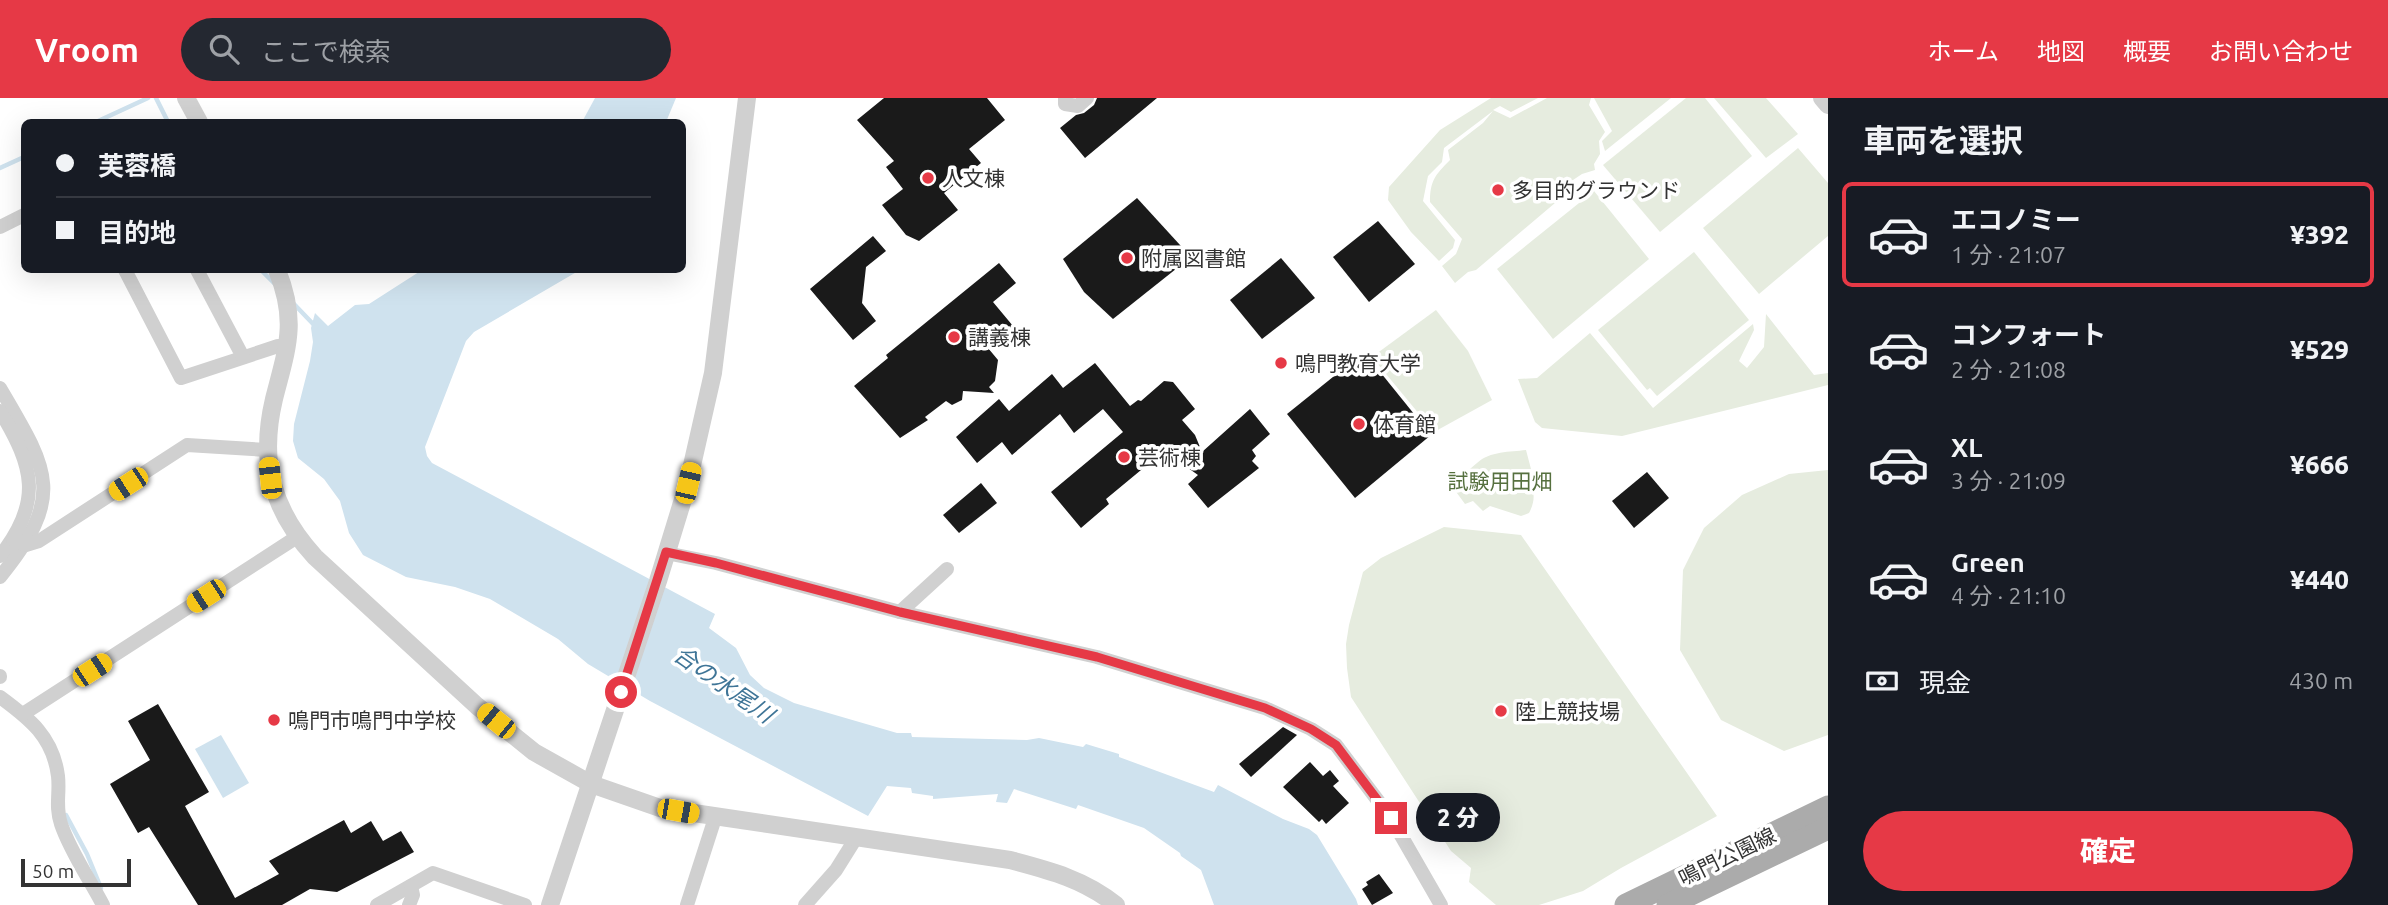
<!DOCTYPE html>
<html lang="ja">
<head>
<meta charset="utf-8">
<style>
  :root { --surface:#171b24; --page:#242831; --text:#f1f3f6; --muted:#9ea1a6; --line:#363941; --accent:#e63946 }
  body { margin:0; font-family:Ubuntu,"Noto Sans JP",sans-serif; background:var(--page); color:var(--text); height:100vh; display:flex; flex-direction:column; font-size:26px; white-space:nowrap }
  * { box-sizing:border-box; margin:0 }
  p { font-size:23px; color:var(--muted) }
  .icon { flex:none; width:38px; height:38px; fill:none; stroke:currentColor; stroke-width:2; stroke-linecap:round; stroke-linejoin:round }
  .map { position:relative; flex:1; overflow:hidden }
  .details { display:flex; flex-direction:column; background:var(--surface); width:560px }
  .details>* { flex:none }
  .hud { position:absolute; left:21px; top:21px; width:665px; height:154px; border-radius:10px; box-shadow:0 7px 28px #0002; display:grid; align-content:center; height:154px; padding:0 35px; background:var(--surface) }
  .scale { position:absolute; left:21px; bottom:18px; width:110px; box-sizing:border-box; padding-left:7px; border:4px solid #333; border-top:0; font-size:19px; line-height:24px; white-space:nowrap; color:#333; -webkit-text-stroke:5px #fff; paint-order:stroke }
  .end { position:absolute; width:32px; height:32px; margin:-16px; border:9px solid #e63946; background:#fff; box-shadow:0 0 0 4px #fff }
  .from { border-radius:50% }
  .bubble { position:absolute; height:49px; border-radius:24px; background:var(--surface); box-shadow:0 7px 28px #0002; font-size:23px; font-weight:800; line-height:49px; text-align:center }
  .car { position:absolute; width:21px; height:42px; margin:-21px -10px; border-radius:9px; box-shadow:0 0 5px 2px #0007; background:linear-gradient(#f5c518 24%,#345 0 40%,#f5c518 0 76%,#345 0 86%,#f5c518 0) }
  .hud b { display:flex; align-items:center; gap:24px; height:66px; font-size:26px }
  .hud b+b { border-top:2px solid var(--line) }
  .hud i { width:18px; height:18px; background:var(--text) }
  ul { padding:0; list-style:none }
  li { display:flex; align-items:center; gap:21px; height:105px; margin:0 14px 10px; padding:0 21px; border:4px solid transparent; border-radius:10px }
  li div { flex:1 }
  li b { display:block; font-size:26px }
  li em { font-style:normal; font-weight:800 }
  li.current { border-color:var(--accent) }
  li>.icon { width:63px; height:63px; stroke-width:1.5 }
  h2 { padding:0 35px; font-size:32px; line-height:84px }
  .pay { display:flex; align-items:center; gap:18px; height:77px; padding:0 35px; font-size:26px }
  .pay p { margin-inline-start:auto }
  .primary-button { display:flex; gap:14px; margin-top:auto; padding:14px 35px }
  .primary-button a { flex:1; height:80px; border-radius:42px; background:var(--accent); color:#fff; font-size:28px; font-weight:800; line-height:80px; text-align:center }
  header { display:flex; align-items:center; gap:42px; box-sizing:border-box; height:98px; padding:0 35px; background:var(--accent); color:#fff }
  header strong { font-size:33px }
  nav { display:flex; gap:38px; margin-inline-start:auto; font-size:24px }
  .search { width:490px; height:63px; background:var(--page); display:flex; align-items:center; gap:18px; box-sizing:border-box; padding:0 24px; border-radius:38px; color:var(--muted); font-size:26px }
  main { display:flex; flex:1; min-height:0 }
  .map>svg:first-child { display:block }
  .green { fill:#e6ecdf }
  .water { fill:#cfe2ee }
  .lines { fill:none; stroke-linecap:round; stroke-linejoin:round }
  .stream { stroke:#cfe2ee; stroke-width:4.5 }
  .building { fill:#1a1a1a }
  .minor { stroke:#d0d0d0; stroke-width:14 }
  .tertiary { stroke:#d0d0d0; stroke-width:18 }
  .primary { stroke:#ababab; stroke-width:23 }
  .route { stroke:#e63946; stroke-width:9 }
  .poi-dot { fill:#e63946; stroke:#fff; stroke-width:2.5 }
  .labels { text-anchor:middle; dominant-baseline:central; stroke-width:7; stroke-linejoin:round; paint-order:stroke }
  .poi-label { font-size:21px; fill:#333; stroke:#fff; text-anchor:start }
  .park-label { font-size:21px; fill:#56703f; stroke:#fff }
  .street-label { font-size:21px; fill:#333; stroke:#fff }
  .water-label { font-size:23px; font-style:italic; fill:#3f7597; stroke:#fff }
</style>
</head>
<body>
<header>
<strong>Vroom</strong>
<div class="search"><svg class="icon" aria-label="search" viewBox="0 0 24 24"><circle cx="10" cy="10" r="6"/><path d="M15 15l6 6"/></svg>ここで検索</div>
<nav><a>ホーム</a><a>地図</a><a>概要</a><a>お問い合わせ</a></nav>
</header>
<main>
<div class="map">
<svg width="1828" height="807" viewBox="0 0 1828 807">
  <rect width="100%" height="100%" fill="#fff"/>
  <g class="green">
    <path d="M1491,0h47l-27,14 -11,-6 -7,4 17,8 37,-20h44l-2,7 16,27 -6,9 1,13 -6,10 1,6 -13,4 -18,12 4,6 -92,78 -8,2 -13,11 -13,-17 14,-12 6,-15 -32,-37c0,-21 5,-27 20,-42l-2,-10 35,-27 10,-12 -49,37 -2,14 -14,14 -5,25 32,39 -2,8 -14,13 -28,-29 -23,-32 1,-13 51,-57z"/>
    <path d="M1594,0h77l-66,53 -3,-10 10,-10z"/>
    <path d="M1686,0h19l47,58 -92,76 -57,-67z"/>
    <path d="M1714,0h52l32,36 -32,24z"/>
    <path d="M1798,50l30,35v53l-69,58 -56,-66z"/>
    <path d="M1594,93l55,68 -96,80 -56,-70z"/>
    <path d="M1694,154l55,68 -92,76 -7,-8 -3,2 -49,-60z"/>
    <path d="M1436,212l32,41 24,49 -58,32 -62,-75z"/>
    <path d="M1766,216l48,61 14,-2v12l-206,51 -80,-8 -7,-6 -17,-43 19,-1 53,-45 63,75 100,-84 1,6 -15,31 8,7 17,-21z"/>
    <path d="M1526,352l5,19 -6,5c9,14 12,24 4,39l-8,3 -31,-10 -7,5 -10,-10 -8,3 -14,-19c10,-6 17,-15 26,-22 13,-12 33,-11 49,-13z"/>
    <path d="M1828,372v265l-44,16 -63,-31 -41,-70 3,-80 21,-42 38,-33 47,-21z"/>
    <path d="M1444,429l77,8 196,281 -96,52 -38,23 -44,14h-43l-27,-23 2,-14 -20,-17 -100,-154 -4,-29 -1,-24 3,-19 14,-53 18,-14z"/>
  </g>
  <g class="water">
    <path d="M595,0h81l-10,24h-84z"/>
    <path d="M422,172h158l-106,62 -8,9 -41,106 2,9 5,7 283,151 -6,14 27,20 14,27 14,13 30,15 103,30h14l1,4 115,3 12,-2 44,9 3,-3 33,10v3l95,35 4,-7 65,34 26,10 8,6 39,64 2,6h-144l-13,-35 -20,-14 -1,-3 -36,-25 -66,-23 -2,4 -62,-20 -7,14 -11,-1 2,-8 -65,5v-3l-21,-3 -1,-5 -24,-2 -19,30 -218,-115 -62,-37 -30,-25 -68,-40 -35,-12 -49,-10 -43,-22 -14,-22 -9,-32 -16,-22 -26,-21 -5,-17 1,-17 16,-63 3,-19 -2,-14 4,-15 13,13 27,-21 14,-1z"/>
    <path d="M221,637l28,48 -26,15 -28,-49z"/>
  </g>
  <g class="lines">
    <g class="stream">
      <path d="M156,0l12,24"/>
      <path d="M96,24l52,-24"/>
      <path d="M0,70l24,-11"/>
      <path d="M261,172l14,14"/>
      <path d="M293,205l23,24"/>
      <path d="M66,717l21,39 14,34"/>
    </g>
  </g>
  <g class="building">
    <path d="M884,0h103l18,22 -36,29 12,14 -37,30 14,17 -39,31 -13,-6 -24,-30 21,-16 -17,-22 8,-6 -37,-41z"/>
    <path d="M1097,0h60l-72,60 -25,-30 16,-13 8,-2 10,-8z"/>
    <path d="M1137,100l54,59 -78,62 -29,-27 -21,-33z"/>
    <path d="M1378,123l37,43 -46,38 -36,-45z"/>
    <path d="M873,138l13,15 -20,16 -4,36 14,18 -23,19 -43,-51z"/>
    <path d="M1281,160l34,40 -53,41 -32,-39z"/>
    <path d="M999,165l17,20 -23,19 20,24 -25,22 10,12 -3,21 -6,6 5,6 -31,-2 -1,9 -10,5 -6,-4 -21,16 3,3 -28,18 -46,-52 34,-28 -2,-3z"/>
    <path d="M1364,254l67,83 -76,63 -68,-84z"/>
    <path d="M1095,265l35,43 8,-6 3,1 23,-20 9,1 22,27 -13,11 13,15 7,17 48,-43 20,25 -18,16 4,6 -4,5 7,7 -51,40 -20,-24 10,-9 -34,-24 -58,48 3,5 -28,24 -30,-36 72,-60 -20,-23 -29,24 -14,-19 -48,41 -10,-13 -25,21 -21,-26 43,-38 10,12 43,-37 11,14z"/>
    <path d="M1647,374l22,26 -35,30 -22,-27z"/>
    <path d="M981,385l16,20 -38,30 -16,-18z"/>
    <path d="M158,606l51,88 -24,14 50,92 44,-24 -10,-13 75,-41 7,13 20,-12 12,20 18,-10 13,21 -77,40 -27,-3 -28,16h-84l-49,-78 -11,6 -28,-49 40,-24 -22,-39z"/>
    <path d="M1283,629l14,8 -46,42 -12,-13z"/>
    <path d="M1310,664l13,14 7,-6 9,11 -6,5 16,17 -23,21 -4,-5 -3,3 -36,-35z"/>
    <path d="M1379,776l14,19 -21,12 -10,-16 6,-4 -2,-3z"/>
  </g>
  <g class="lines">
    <g class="minor">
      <path d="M1065,0v6l13,2 9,-8"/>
      <path d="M0,129l24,-12"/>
      <path d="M125,172l56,108 97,-32 10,1"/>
      <path d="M197,172l46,87"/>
      <path d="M0,290c49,83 66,108 0,189"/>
      <path d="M0,313c34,56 43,91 0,145"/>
      <path d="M13,442l13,5 13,-4 148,-96 80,5"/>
      <path d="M666,455l50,10 184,49 197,45 168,51 46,21 25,16 55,73 50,87"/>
      <path d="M900,514l47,-43"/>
      <path d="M0,578v1"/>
      <path d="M0,599c30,22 53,40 58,79 2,18 -3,30 3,48 9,27 29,56 42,81"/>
      <path d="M23,616l274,-177"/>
      <path d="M377,807l56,-32 92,32"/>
      <path d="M409,807l4,-10 -2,-9"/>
      <path d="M687,807l28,-87"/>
      <path d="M805,807l31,-35 20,-32"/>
    </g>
    <g class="tertiary">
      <path d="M186,0l13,24"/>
      <path d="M1822,0l6,7"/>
      <path d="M277,172c21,52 10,78 -3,129 -15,63 -2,111 41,158l162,149 57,46 57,32 69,24 350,52c38,10 74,19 106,45"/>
      <path d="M550,807l108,-324 30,-98 25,-110 34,-275"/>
    </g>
    <g class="primary">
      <path d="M1626,807l202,-98"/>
      <path d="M1668,807l160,-77"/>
    </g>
  </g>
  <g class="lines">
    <path class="route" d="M621,594l45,-140 50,11 184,49 197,45 168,51 46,21 25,16 55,73"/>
  </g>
  <g class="poi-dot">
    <circle cx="928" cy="80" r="7"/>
    <circle cx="1498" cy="92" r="7"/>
    <circle cx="1127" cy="160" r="7"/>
    <circle cx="954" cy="239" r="7"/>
    <circle cx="1281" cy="265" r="7"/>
    <circle cx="1359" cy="326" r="7"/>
    <circle cx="1124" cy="359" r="7"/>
    <circle cx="1501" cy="613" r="7"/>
    <circle cx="274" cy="622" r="7"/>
  </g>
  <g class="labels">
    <g class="poi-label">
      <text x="942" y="80">人文棟</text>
      <text x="1512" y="92">多目的グラウンド</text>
      <text x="1141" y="160">附属図書館</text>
      <text x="968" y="239">講義棟</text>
      <text x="1295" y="265">鳴門教育大学</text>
      <text x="1373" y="326">体育館</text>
      <text x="1138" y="359">芸術棟</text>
      <text x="1515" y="613">陸上競技場</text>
      <text x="288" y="622">鳴門市鳴門中学校</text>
    </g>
    <g class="park-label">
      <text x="1500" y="383">試験用田畑</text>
    </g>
    <g class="street-label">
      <text transform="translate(1727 758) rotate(-26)">鳴門公園線</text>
    </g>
    <g class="water-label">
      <text transform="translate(724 586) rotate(35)">合の水尾川</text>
    </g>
  </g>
</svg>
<div class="scale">50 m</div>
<i class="end from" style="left:621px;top:594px"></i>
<i class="end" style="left:1391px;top:720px"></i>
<div class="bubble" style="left:1416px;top:695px;width:84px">2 分</div>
<i class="car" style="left:270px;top:380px;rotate:354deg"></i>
<i class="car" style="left:688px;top:385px;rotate:13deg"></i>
<i class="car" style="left:128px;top:386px;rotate:237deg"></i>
<i class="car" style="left:206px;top:498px;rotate:237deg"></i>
<i class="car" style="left:92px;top:572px;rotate:57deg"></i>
<i class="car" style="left:496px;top:623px;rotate:309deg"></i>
<i class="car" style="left:678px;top:713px;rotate:100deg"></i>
<div class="hud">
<b><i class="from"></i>芙蓉橋</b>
<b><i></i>目的地</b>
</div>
</div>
<section class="details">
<h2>車両を選択</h2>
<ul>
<li class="current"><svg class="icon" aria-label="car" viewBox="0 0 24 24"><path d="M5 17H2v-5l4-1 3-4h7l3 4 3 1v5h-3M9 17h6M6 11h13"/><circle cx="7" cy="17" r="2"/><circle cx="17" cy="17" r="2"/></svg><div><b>エコノミー</b><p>1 分 · 21:07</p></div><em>¥392</em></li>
<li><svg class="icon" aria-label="car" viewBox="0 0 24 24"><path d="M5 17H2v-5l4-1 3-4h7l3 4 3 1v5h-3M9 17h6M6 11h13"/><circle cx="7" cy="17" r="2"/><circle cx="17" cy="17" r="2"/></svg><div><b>コンフォート</b><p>2 分 · 21:08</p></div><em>¥529</em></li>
<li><svg class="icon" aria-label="car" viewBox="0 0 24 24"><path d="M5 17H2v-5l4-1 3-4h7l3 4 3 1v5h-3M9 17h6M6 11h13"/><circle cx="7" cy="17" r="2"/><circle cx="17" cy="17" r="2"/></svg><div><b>XL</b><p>3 分 · 21:09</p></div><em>¥666</em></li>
<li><svg class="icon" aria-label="car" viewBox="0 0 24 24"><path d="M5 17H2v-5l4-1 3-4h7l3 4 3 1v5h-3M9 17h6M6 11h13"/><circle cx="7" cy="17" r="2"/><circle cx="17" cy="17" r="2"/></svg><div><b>Green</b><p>4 分 · 21:10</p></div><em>¥440</em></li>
</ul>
<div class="pay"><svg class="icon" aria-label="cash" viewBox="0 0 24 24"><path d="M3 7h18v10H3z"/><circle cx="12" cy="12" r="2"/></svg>現金<p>430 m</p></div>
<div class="primary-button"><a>確定</a></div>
</section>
</main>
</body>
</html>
